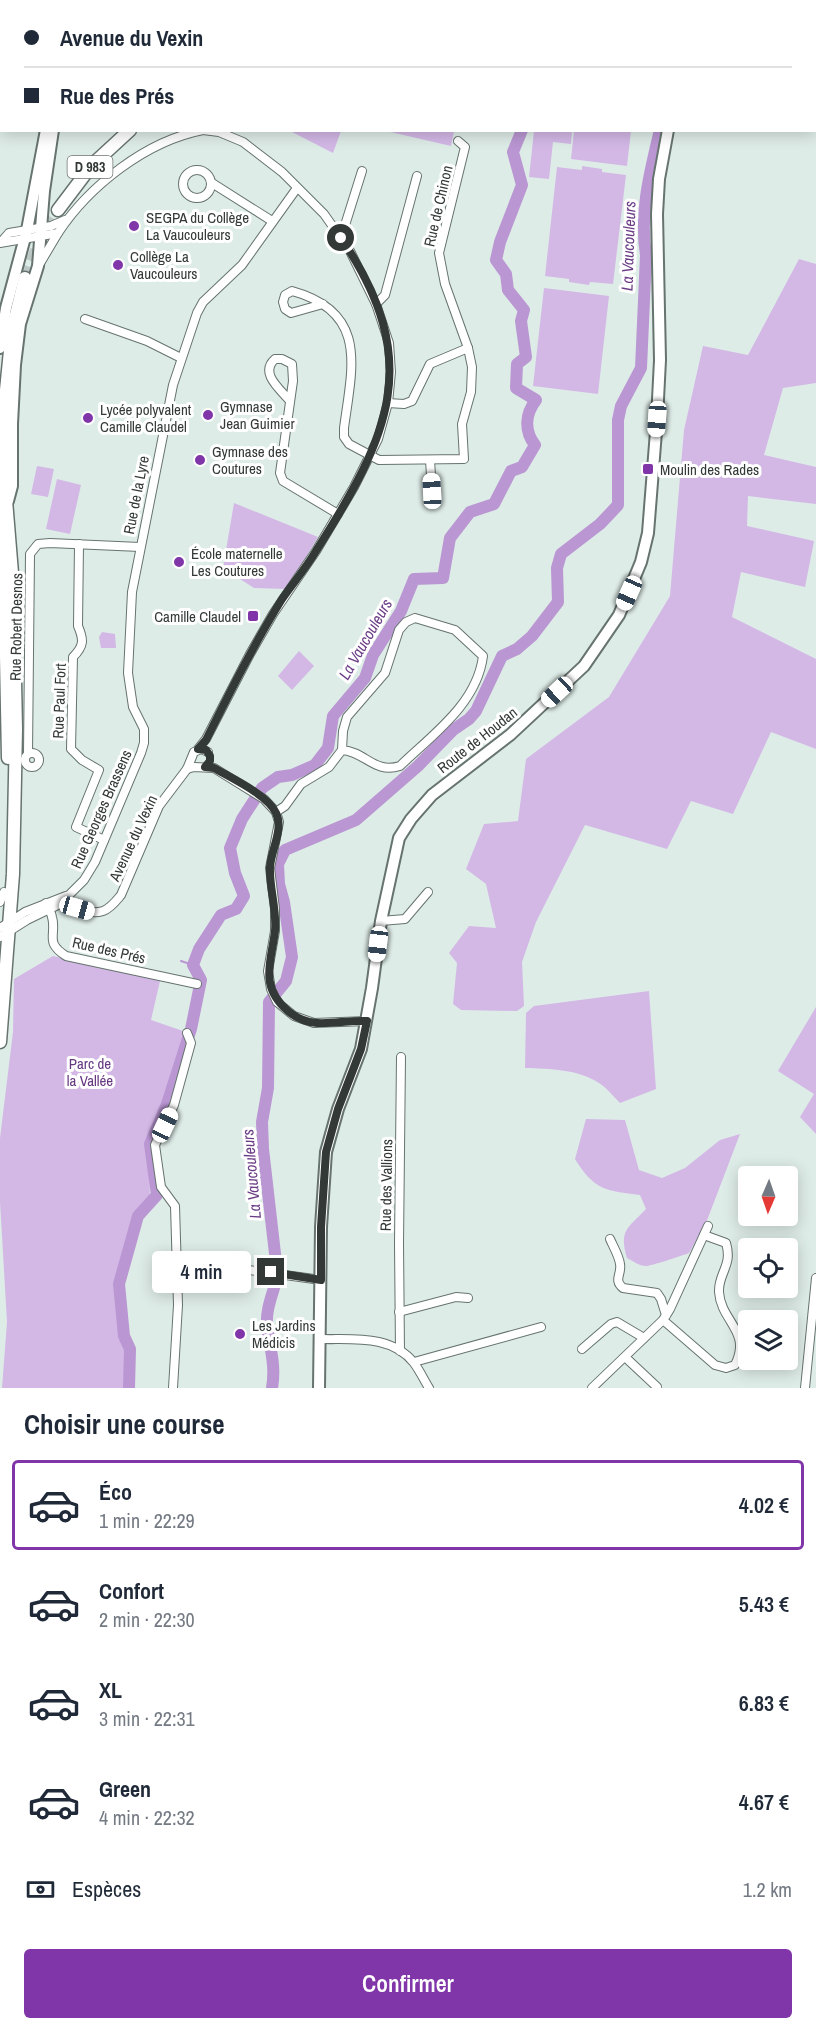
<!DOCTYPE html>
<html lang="fr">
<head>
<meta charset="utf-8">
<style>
  :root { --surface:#fff; --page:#f2f2f3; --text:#1f2937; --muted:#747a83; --line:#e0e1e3; --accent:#8036a8 }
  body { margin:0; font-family:"Archivo Narrow",sans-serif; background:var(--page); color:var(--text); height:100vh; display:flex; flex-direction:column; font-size:22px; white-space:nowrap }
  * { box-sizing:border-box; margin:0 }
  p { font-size:20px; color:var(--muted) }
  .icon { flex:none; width:33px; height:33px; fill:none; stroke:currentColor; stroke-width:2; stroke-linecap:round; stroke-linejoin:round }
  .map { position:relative; height:1388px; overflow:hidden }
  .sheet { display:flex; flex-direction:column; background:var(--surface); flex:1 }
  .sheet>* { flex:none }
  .hud { position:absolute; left:0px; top:0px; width:816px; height:132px; box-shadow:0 3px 15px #0003; display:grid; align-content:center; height:132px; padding:0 24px; background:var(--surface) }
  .needle { width:39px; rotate:182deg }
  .buttons { position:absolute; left:738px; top:1166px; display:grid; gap:12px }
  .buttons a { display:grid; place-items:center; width:60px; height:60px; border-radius:6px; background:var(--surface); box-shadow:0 3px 15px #0003; font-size:30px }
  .end { position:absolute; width:27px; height:27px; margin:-14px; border:8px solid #333937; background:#fff; box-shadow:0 0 0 3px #fff }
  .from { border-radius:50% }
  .bubble { position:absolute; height:42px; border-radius:6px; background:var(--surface); box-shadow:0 3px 15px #0003; font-size:20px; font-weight:600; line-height:42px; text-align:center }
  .car { position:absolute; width:18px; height:36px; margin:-18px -9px; border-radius:8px; box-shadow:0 0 4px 2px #0007; background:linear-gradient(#fff 24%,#345 0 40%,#fff 0 76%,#345 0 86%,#fff 0) }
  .hud b { display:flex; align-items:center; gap:21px; height:57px; font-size:22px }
  .hud b+b { border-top:2px solid var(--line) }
  .hud i { width:15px; height:15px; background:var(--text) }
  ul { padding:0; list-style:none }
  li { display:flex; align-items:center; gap:18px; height:90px; margin:0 12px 9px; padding:0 12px; border:3px solid transparent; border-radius:6px }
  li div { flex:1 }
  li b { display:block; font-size:22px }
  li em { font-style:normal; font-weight:600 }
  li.on { border-color:var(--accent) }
  li>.icon { width:54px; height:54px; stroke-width:1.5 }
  h2 { padding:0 24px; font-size:27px; line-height:72px }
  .pay { display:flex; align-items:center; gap:15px; height:66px; padding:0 24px; font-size:22px }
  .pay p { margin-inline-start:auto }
  .primary-button { display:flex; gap:12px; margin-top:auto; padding:12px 24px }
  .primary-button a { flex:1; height:69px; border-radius:6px; background:var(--accent); color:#fff; font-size:24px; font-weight:600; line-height:69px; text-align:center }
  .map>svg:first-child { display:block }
  .green { fill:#d3b8e6 }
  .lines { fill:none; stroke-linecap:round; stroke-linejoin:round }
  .stream { stroke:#ba96d2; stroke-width:2 }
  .river { stroke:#ba96d2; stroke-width:12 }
  .primary-tunnel { stroke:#bcc8c5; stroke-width:12; stroke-dasharray:12 6; stroke-linecap:butt }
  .street-casing { stroke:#66736e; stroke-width:10 }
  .secondary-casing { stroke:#66736e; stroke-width:14 }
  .primary-casing { stroke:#66736e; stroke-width:15 }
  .street { stroke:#fff; stroke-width:8 }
  .secondary { stroke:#fff; stroke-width:10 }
  .primary { stroke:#fff; stroke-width:12 }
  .route { stroke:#333937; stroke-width:8 }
  .poi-dot { fill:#8036a8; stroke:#fff; stroke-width:2 }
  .labels { text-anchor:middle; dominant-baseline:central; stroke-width:6; stroke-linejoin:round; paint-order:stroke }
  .shield { fill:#fff; stroke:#707473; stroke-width:1.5 }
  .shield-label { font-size:14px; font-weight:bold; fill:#333937 }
  .street-label { font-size:15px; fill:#333937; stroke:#fff }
  .poi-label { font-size:15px; fill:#333937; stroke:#fff; text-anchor:start }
  .park-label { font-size:15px; fill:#653780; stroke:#fff }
  .water-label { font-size:16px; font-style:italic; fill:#6b3d86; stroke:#fff }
</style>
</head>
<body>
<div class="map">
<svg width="816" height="1388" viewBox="0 0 816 1388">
  <rect width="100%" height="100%" fill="#deece8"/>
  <g class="green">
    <path d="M0,0h59l-57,2 -1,93z"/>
    <path d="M275,0h428l-428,2z"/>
    <path d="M290,131h51l-8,22z"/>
    <path d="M386,131h68l-3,15z"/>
    <path d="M534,131h38l-1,13 -18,-2 -4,37 -20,-2z"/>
    <path d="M574,131h57l-4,35 -56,-7z"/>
    <path d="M582,166l20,3v3l24,3 -13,109 -23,-2 -1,3 -20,-3v-3l-24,-3 12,-109 25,3z"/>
    <path d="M799,259l17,5v119l-33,5 -19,67 52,12v37l-68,-8 -1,30 67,15 -9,46 -64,-15 -9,45 84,42v90l-45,-17 -38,82 -42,-13 -24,48 -82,-24 -49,97 -14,40 2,44 -7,5 -56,-1 -8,-6 4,-41 -8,-10 20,-27 27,2 -10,-44 -20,-15 18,-45 34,-3 8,-62 83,-62 61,-101 14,-166 19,-84 45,9z"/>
    <path d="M544,288l65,8 -11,98 -65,-8z"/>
    <path d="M37,466l17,3 -6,28 -17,-3z"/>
    <path d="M57,479l24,6 -11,49 -24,-5z"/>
    <path d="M234,503l84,34 -31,52 -33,-1 -31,-20z"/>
    <path d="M102,632l13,2 1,14h-15l-2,-11z"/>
    <path d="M299,651l15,15 -22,24 -14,-14z"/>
    <path d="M53,956l107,25 -9,39 32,11 1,11 -35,109 1,46 -16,21 -12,52 12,118h-132l5,-66 -7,-120v-64l13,-106 1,-53z"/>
    <path d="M649,991l7,98 -36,14c-7,-7 -13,-15 -21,-20 -21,-14 -49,-14 -74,-15l1,-55 8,-7z"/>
    <path d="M816,1007v127l-16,-17 14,-23 -36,-23z"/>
    <path d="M586,1119l39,1 14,50 23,8 23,-10 35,-28 20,-6 -34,89 -17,30c-8,3 -38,13 -43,13 -7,0 -13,-5 -19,-8 -8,-28 0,-29 19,-49l-6,-14c-34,-4 -46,-5 -65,-36z"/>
  </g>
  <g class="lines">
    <path class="stream" d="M181,961l12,4"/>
    <g class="river">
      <path d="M277,1271l-14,-122 -1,-27 6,-34 1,-86 17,-21 6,-24 -8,-55 -5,-18 -1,-20 7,-14 71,-30 62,-54 35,-36 16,-11 7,-8 26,-55 15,-7 15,-13 26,-34 -1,-34 4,-14 39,-30 18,-19v-85l3,-14 20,-38 5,-113c-7,-42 4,-83 14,-125"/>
      <path d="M129,1388l1,-39 -6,-13 -5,-52 19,-68 19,-21 -7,-51 17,-40 24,-75 10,-49 -8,-15 6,-16 22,-34 15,-6 8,-13 -9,-23 -5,-25 12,-29 20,-31 16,-11 14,-2 23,-10 13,-17 5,-32 32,-38 8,-23 28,-44 13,-32 29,-1 7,-40 20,-26 24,-8 17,-33 11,-4 13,-22c-11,-14 -10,-31 1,-45l-20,-12 1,-24 9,-7 -5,-36 3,-11 -16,-20 -2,-16 -10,-14 4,-18 22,-57 -9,-33 9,-22"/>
      <path d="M272,1388c4,-22 -2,-40 -5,-62 -1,-14 3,-25 7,-38"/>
    </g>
    <path class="primary-tunnel" d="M25,278l13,-33 20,-35"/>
    <defs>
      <g id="street">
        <circle cx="197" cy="184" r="14"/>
        <path d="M212,183l60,38"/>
        <path d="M341,238l21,-67"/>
        <path d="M2,241l7,-8 42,-7 14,-6"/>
        <path d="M0,243l58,-10c31,-47 88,-92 145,-103"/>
        <path d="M39,265l19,-32"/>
        <path d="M323,304l-32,9 -6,-4 -2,-7 2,-7 7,-4c77,21 60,77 52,137v9l5,7 30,16 85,-1 -2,-35 9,-32 1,-25 -4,-19 -23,-64 -6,-31 26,-106 -7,-6"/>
        <path d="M376,304l9,-9 32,-119"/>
        <path d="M85,319l62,22 34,17"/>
        <path d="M290,401c-10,-12 -31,-28 -15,-42h7l10,5 1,17 -13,92 3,8 55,33"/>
        <path d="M388,403l16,1 8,-3 18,-37 38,-16"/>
        <path d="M430,460l2,31"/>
        <path d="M79,544l-1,82c6,14 6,20 -5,31l-2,92 11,11 17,10 -23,57 28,13"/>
        <path d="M198,749l8,-10 44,-85 23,-40 43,-63 38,-64 24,-48 10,-36 3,-31 -2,-29 -13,-39 -26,-53 -26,-37 -42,-42 -39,-30 -24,-10 -16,-2"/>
        <circle cx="32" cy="760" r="7"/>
        <path d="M28,753l2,-199 8,-10 12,-1 90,4"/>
        <path d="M187,769l7,-2 20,1 50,31 12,13 3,10 -9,46 5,41v22l-7,40 3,18 6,13 17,14 20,7 53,-2"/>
        <path d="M276,812l9,-6 16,-22 28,-17 13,-17 1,-19 4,-14 38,-44 14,-43 7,-8 9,-4 40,12 28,26c-6,48 -51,79 -83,110 -26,8 -34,-14 -58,-16"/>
        <path d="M63,898c7,11 28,17 40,13 8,-3 13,-10 18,-16l38,-89 28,-37 7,-17 7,-3 7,3"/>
        <path d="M0,902l4,-10"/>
        <path d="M46,903c2,4 5,9 6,14 5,18 -8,25 14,39l131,28"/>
        <path d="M381,921l24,-2 23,-27"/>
        <path d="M0,928l25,-16 41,-16"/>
        <path d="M0,937l27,-17 33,-16 24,-24 11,-18 46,-109 3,-10v-14l-11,-22 -5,-34 4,-81 41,-207 24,-72 6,-11 39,-37 55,-77"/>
        <path d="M610,1239c3,7 9,17 10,25 2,10 -7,16 3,24l34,5 4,6 5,16"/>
        <path d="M177,1260l144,20"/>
        <path d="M399,1312l57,-15 12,1"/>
        <path d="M663,1320l52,45 11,3 9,-3c17,-34 -14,-43 -16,-73 -1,-19 14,-26 7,-49l-22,-8"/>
        <path d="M320,1339c32,1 71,-5 94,24 6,8 10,17 15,25"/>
        <path d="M582,1349l29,-25 6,-2 27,16"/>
        <path d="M400,1351l-1,-108 2,-186"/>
        <path d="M625,1357l32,30"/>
        <path d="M414,1362l127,-35"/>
        <path d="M173,1388l5,-83 -3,-99 -14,-19 -6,-42 19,-40 17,-62 -4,-10"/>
        <path d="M592,1388l71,-68 7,-11 38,-83"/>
        <path d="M805,1388l11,-110"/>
      </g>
      <g id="secondary">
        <path d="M68,2v-2"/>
        <path d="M698,2v-2"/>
        <path d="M0,348l6,-40 21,-78 19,-100"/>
        <path d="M8,501l4,-15v-62l3,-59 5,-41 18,-58 6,-75 9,-61"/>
        <path d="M0,502l3,62"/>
        <path d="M319,1388l2,-161 5,-75 12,-43 23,-60 11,-61 9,-67 18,-83 12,-19 21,-24 78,-60 74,-69 35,-51 22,-53 7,-29 9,-114 3,-59 -3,-146 2,-35 9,-49"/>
      </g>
      <g id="primary">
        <path d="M612,2l2,-2"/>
        <path d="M58,210l34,-45 38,-35"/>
        <path d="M4,556l4,202"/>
        <path d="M0,1042l13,-168 3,-145 -3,-144 -8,-97v-88l7,-69 13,-53"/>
      </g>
    </defs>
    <use href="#street" class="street-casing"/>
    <use href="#secondary" class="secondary-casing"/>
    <use href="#primary" class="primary-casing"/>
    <use href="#street" class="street"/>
    <use href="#secondary" class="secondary"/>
    <use href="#primary" class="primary"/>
  </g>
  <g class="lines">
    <path class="route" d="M271,1272l50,8v-53l5,-75 12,-43 23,-60 6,-28c-17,-1 -34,3 -50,2 -12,-1 -21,-5 -29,-12 -29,-25 -17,-48 -13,-80 2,-22 -6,-43 -5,-64 1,-17 14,-38 6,-54 -8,-18 -45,-35 -62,-45l-9,-1 5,-6v-5l-4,-6 -8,-1 8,-9c24,-48 48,-96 76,-141 11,-16 24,-31 34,-48 73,-115 109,-190 25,-313"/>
  </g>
  <g class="poi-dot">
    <circle cx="134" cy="226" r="6"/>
    <circle cx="118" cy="265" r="6"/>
    <circle cx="208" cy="415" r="6"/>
    <circle cx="88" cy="418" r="6"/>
    <circle cx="200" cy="460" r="6"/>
    <rect x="642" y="463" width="12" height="12" rx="3"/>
    <circle cx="179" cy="562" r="6"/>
    <rect x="247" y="610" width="12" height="12" rx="3"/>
    <circle cx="240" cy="1334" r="6"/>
  </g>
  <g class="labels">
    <rect class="shield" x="67.5" y="156" width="45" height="22" rx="4.5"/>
    <g class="shield-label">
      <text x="90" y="167">D 983</text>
    </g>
    <g class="street-label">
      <text transform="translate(438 206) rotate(-77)">Rue de Chinon</text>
      <text transform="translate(136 495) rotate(-79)">Rue de la Lyre</text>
      <text transform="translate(16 627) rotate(-89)">Rue Robert Desnos</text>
      <text transform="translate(59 701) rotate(-88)">Rue Paul Fort</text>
      <text transform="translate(477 740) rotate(-38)">Route de Houdan</text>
      <text transform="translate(101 809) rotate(-66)">Rue Georges Brassens</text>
      <text transform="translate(133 838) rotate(-65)">Avenue du Vexin</text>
      <text transform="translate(109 950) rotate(13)">Rue des Prés</text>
      <text transform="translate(386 1185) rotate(-89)">Rue des Vallions</text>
    </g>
    <g class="poi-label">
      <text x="146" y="217">SEGPA du Collège<tspan x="146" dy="17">La Vaucouleurs</tspan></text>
      <text x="130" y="256">Collège La<tspan x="130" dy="17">Vaucouleurs</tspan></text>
      <text x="220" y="406">Gymnase<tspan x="220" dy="17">Jean Guimier</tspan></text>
      <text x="100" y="409">Lycée polyvalent<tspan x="100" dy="17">Camille Claudel</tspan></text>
      <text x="212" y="451">Gymnase des<tspan x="212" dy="17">Coutures</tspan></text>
      <text x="660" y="469">Moulin des Rades</text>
      <text x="191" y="553">École maternelle<tspan x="191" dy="17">Les Coutures</tspan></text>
      <text x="241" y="616" text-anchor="end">Camille Claudel</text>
      <text x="252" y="1325">Les Jardins<tspan x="252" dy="17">Médicis</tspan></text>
    </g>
    <g class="park-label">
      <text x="90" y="1063">Parc de<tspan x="90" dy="17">la Vallée</tspan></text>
    </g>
    <g class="water-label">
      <text transform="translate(628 246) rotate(-88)">La Vaucouleurs</text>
      <text transform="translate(365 639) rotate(-60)">La Vaucouleurs</text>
      <text transform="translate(251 1174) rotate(-95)">La Vaucouleurs</text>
    </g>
  </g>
</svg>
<div class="buttons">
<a><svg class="needle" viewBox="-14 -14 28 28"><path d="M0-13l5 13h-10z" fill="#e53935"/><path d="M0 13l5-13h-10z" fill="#747a83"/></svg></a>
<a><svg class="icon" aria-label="locate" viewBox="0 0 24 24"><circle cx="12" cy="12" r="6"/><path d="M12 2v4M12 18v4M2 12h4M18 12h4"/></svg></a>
<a><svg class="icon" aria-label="layers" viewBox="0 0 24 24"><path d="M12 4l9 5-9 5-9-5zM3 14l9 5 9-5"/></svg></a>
</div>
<i class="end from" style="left:341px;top:238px"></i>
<i class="end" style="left:271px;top:1272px"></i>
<div class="bubble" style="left:152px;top:1251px;width:99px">4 min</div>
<i class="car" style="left:657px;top:419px;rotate:184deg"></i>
<i class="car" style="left:432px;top:491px;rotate:357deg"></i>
<i class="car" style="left:629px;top:593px;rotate:204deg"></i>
<i class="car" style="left:557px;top:692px;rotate:227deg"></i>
<i class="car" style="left:77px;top:908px;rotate:106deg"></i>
<i class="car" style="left:378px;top:944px;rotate:187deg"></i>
<i class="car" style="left:165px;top:1125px;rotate:25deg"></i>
<div class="hud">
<b><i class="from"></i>Avenue du Vexin</b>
<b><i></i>Rue des Prés</b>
</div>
</div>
<section class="sheet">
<h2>Choisir une course</h2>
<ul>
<li class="on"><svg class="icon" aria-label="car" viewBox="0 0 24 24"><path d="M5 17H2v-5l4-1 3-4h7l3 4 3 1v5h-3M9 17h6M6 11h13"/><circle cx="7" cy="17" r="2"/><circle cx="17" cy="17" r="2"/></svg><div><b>Éco</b><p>1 min · 22:29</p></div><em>4.02 €</em></li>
<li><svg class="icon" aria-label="car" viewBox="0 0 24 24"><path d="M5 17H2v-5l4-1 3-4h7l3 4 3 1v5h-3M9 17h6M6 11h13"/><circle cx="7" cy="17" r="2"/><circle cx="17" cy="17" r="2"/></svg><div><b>Confort</b><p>2 min · 22:30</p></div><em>5.43 €</em></li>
<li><svg class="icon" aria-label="car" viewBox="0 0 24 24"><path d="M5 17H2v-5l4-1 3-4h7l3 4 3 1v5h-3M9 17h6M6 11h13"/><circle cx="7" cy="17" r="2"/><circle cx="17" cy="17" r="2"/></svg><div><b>XL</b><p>3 min · 22:31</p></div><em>6.83 €</em></li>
<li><svg class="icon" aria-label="car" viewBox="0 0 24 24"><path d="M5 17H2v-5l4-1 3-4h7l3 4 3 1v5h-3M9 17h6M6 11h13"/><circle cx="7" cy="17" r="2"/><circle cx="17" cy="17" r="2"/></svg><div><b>Green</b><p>4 min · 22:32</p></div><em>4.67 €</em></li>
</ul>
<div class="pay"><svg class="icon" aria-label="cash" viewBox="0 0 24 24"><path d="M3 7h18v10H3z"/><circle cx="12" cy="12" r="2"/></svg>Espèces<p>1.2 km</p></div>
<div class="primary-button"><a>Confirmer</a></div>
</section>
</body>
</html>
